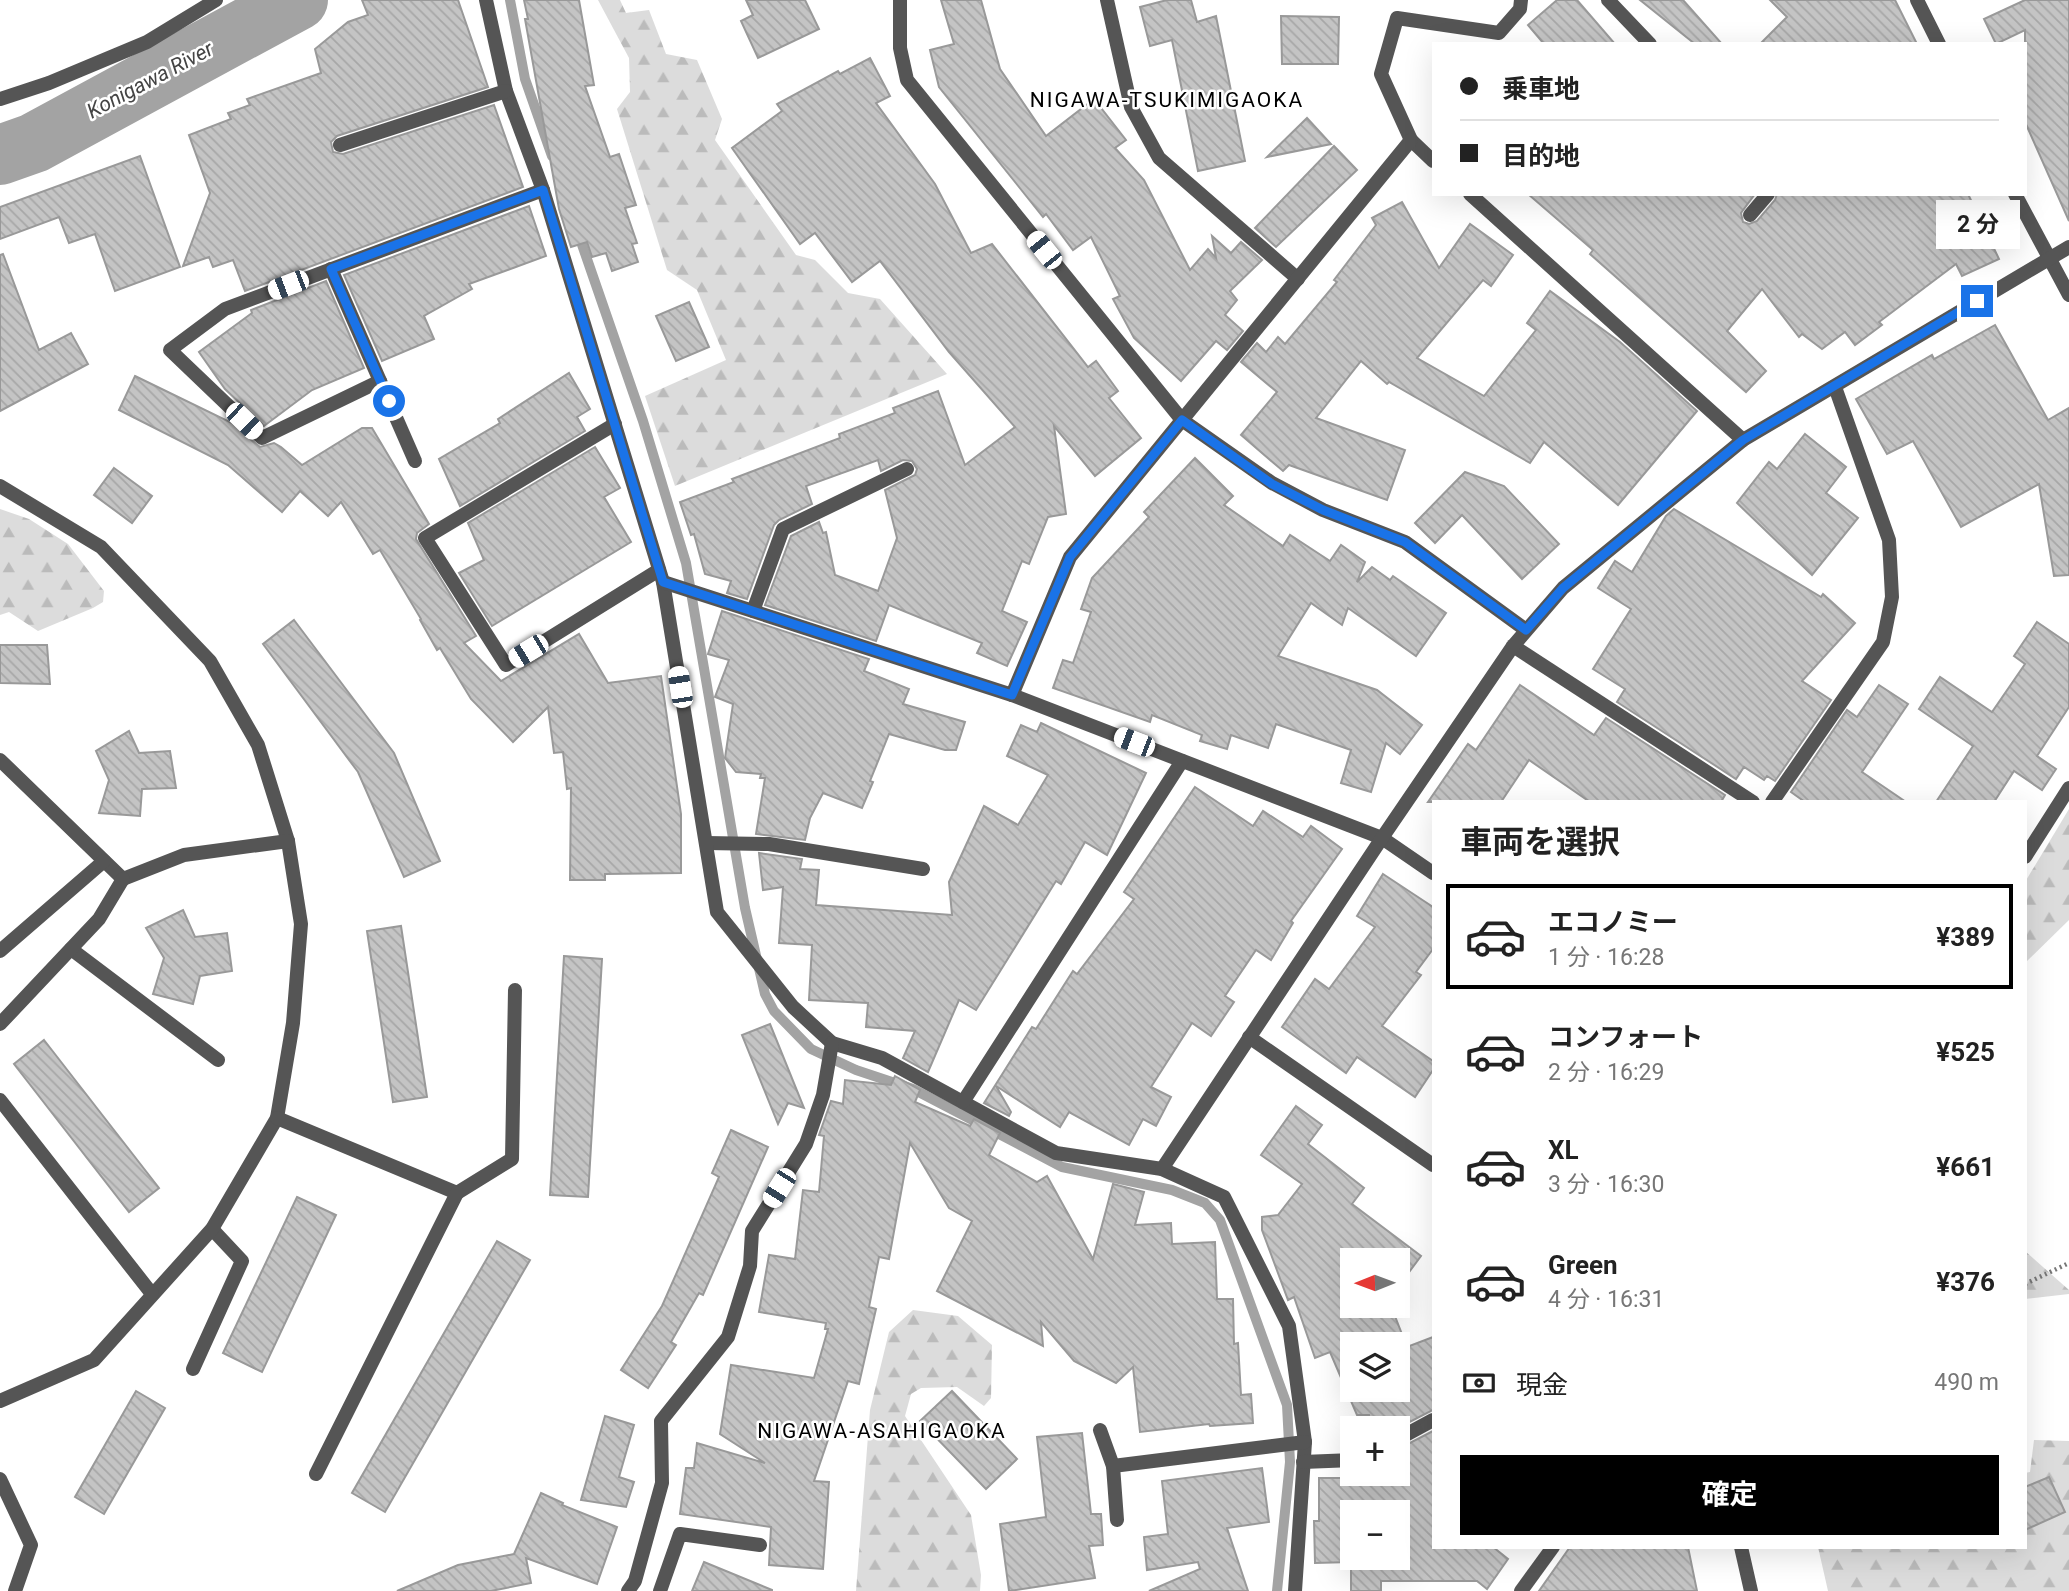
<!DOCTYPE html>
<html lang="ja">
<head>
<meta charset="utf-8">
<style>
  :root { --surface:#fff; --page:#f2f2f2; --text:#222; --muted:#767676; --line:#e0e0e0; --accent:#000 }
  body { margin:0; font-family:Roboto,"Noto Sans JP",sans-serif; background:var(--page); color:var(--text); height:100vh; display:flex; flex-direction:column; font-size:26px; white-space:nowrap }
  * { box-sizing:border-box; margin:0 }
  p { font-size:23px; color:var(--muted) }
  .icon { flex:none; width:38px; height:38px; fill:none; stroke:currentColor; stroke-width:2; stroke-linecap:round; stroke-linejoin:round }
  .map { position:relative; flex:1; overflow:hidden }
  .panel { position:absolute; left:1432px; top:800px; width:595px; height:749px; display:flex; flex-direction:column; background:var(--surface); border-radius:0px; box-shadow:0 7px 28px #0002 }
  .panel>* { flex:none }
  .banner { position:absolute; left:1432px; top:42px; width:595px; height:154px; border-radius:0px; box-shadow:0 7px 28px #0002; display:grid; align-content:center; height:154px; padding:0 28px; background:var(--surface) }
  .needle { width:46px; rotate:269deg }
  .controls { position:absolute; left:1340px; top:1248px; display:grid; gap:14px }
  .controls a { display:grid; place-items:center; width:70px; height:70px; border-radius:0px; background:var(--surface); box-shadow:0 7px 28px #0002; font-size:35px }
  .end { position:absolute; width:32px; height:32px; margin:-16px; border:9px solid #1a73e8; background:#fff; box-shadow:0 0 0 4px #fff }
  .from { border-radius:50% }
  .bubble { position:absolute; height:49px; border-radius:0px; background:var(--surface); box-shadow:0 7px 28px #0002; font-size:23px; font-weight:700; line-height:49px; text-align:center }
  .car { position:absolute; width:21px; height:42px; margin:-21px -10px; border-radius:9px; box-shadow:0 0 5px 2px #0007; background:linear-gradient(#fff 24%,#345 0 40%,#fff 0 76%,#345 0 86%,#fff 0) }
  .banner b { display:flex; align-items:center; gap:24px; height:66px; font-size:26px }
  .banner b+b { border-top:2px solid var(--line) }
  .banner i { width:18px; height:18px; background:var(--text) }
  ul { padding:0; list-style:none }
  li { display:flex; align-items:center; gap:21px; height:105px; margin:0 14px 10px; padding:0 14px; border:4px solid transparent; border-radius:0px }
  li div { flex:1 }
  li b { display:block; font-size:26px }
  li em { font-style:normal; font-weight:700 }
  li.active { border-color:var(--accent) }
  li>.icon { width:63px; height:63px; stroke-width:1.5 }
  h2 { padding:0 28px; font-size:32px; line-height:84px }
  .pay { display:flex; align-items:center; gap:18px; height:77px; padding:0 28px; font-size:26px }
  .pay p { margin-inline-start:auto }
  .primary-button { display:flex; gap:14px; margin-top:auto; padding:14px 28px }
  .primary-button a { flex:1; height:80px; border-radius:0px; background:var(--accent); color:#fff; font-size:28px; font-weight:700; line-height:80px; text-align:center }
  .map>svg:first-child { display:block }
  .forest { fill:url(#forest-firs) }
  .lines { fill:none; stroke-linecap:round; stroke-linejoin:round }
  .stream { stroke:#a3a3a3; stroke-width:10 }
  .river { stroke:#a3a3a3; stroke-width:60 }
  .building { fill:url(#building-back-hatch); stroke:#999; stroke-width:2; fill-rule:evenodd }
  .path { stroke:#777; stroke-width:4.5; stroke-dasharray:2 3.5; stroke-linecap:butt }
  .service { stroke:#555; stroke-width:14 }
  .minor { stroke:#555; stroke-width:14 }
  .route { stroke:#1a73e8; stroke-width:9 }
  .labels { text-anchor:middle; dominant-baseline:central; stroke-width:5; stroke-linejoin:round; paint-order:stroke }
  .water-label { font-size:21px; font-style:italic; fill:#444; stroke:#fff }
  .neighbourhood-label { font-size:21px; letter-spacing:2px; fill:#000; stroke:#fff }
</style>
</head>
<body>
<div class="map">
<svg width="2069" height="1591" viewBox="0 0 2069 1591">
  <defs>
    <pattern id="forest-firs" width="22" height="20" patternUnits="userSpaceOnUse" patternTransform="scale(1.75)"><rect width="22" height="20" fill="#dcdcdc"/><path d="M5 1l3.5 6h-7zM16 11l3.5 6h-7z" fill="#bbb"/></pattern>
    <pattern id="building-back-hatch" width="6" height="6" patternUnits="userSpaceOnUse" patternTransform="scale(1.75)"><rect width="6" height="6" fill="#c4c4c4"/><path d="M-1 5l2 2M0 0l6 6M5-1l2 2" fill="none" stroke="#a7a7a7"/></pattern>
  </defs>
  <rect width="100%" height="100%" fill="#fff"/>
  <g class="forest">
    <path d="M598,0h22l6,13 23,-3 17,44 31,6 25,59 -7,21 81,115 19,5 33,33 32,6 67,75 -272,112 -30,-90 81,-36 -29,-70 -30,-20 -50,-161 13,-17 -1,-34z"/>
    <path d="M0,509l29,10 39,25 36,47 -1,11 -10,6 -55,23 -29,-19 -9,3z"/>
    <path d="M2069,809v111l-44,43v-81z"/>
    <path d="M2025,1251l44,39v4l-44,5z"/>
    <path d="M913,1310l45,6 34,29 -1,53 -7,8 -27,-19 -36,1 -10,6 -6,22 66,99 10,60 -1,16h-124l14,-181 19,-78z"/>
    <path d="M2034,1440l35,1v150h-241l-10,-44h207v-74l5,-1z"/>
  </g>
  <g class="lines">
    <g class="stream">
      <path d="M510,0l15,79 27,77"/>
      <path d="M578,233l65,188 43,142 59,345 20,86 9,17 37,38 45,21 57,19 149,78 110,23 33,13 15,17 67,185 3,57 -13,129"/>
    </g>
    <path class="river" d="M0,155l34,-12 264,-143"/>
  </g>
  <g class="building">
    <path d="M362,0h96l30,87 -151,49 -6,6 2,10 10,2 151,-49 29,82 -278,104 -12,-31 -20,7 -4,-10 -26,9 27,-73 -21,-58 42,-16 -3,-6 22,-8 -3,-6 74,-26 -6,-24 33,-27 20,-7z"/>
    <path d="M524,0h55l15,85 -9,1 25,71 9,-3 17,51 -11,3 12,35 -5,1 6,18 -26,9 -6,-18 -14,4 -5,-15 -16,5 -12,-38 -34,-190h3z"/>
    <path d="M746,0h59l14,29 -61,29 -17,-37 12,-6z"/>
    <path d="M941,0h40l19,69 46,67 48,-37 32,41 -11,8 29,32 46,90 18,-21 8,9 -4,-22 19,17 10,-11 21,18 -32,31 7,9 -12,15 18,16 -16,19 -11,-9 -35,40 -47,-43 -21,-39 7,-3 -29,-59 -18,13 -27,-36 -3,3 -104,-130 -9,-37 24,-6z"/>
    <path d="M1167,0h24l6,22 19,-6 29,145 -47,10 -26,-131 -22,6 -10,-39z"/>
    <path d="M1557,0h20l38,44h-71l-16,-19z"/>
    <path d="M1640,0h43l39,44h-27z"/>
    <path d="M1770,0h125l22,44h-157l27,-27z"/>
    <path d="M2025,0h44v221l-44,-99v-92l-29,14 -12,-25z"/>
    <path d="M1281,16l58,1 -1,47h-56z"/>
    <path d="M870,58l20,38 -14,7 59,81 36,69 21,-9 96,123 8,-6 22,30 -9,7 32,40 -46,38 -41,-50 12,88 -18,3 -19,47 -7,-3 -20,50 25,11 -20,44 -30,-13 5,-10 -93,-38 -13,36 -111,-36 26,-69 28,-14 4,11 3,-1 9,43 43,16 19,-53 -12,-48 30,-15 2,-6 -5,-8 -9,-1 -22,11 -3,-11 -72,26 6,18 -33,16 -5,5 -27,74 -20,-6 4,-12 -26,-7 -11,-40 -3,1 -11,-33 54,-20 -2,-3 108,-41 -1,-4 56,-21 -2,-5 45,-17 27,74 50,-38 -66,-75 -69,-91 -28,21 -37,-49 -15,11 -68,-96 50,-37 -5,-7 61,-33 2,3z"/>
    <path d="M1307,118l24,26 -64,13z"/>
    <path d="M1334,146l23,24 -81,77 -21,-19z"/>
    <path d="M140,156l40,111 -65,24 -20,-57 -26,9 -10,-26 -59,22v-32z"/>
    <path d="M1528,194h227l-14,19 2,9 6,2 8,-3 18,-21 2,-6h191l31,65 -37,17 -6,-12 -77,58 3,3 -27,20 -10,-13 -23,17 -20,-15 -3,3 -37,-48 -35,42 39,40 -20,21 -156,-138 3,-4z"/>
    <path d="M1402,202l37,66 31,-44 43,31 -22,31 -8,-6 -66,78 67,38 52,-66 -9,-7 23,-32 70,51 77,69 -79,94 -74,-63 -14,21 -141,-81 -2,2 -26,-23 -45,57 89,32 -18,50 -98,-35 -6,6 -42,-36 36,-43 -36,-30 16,-19 9,9 12,-15 7,7 52,-62 -3,-2 42,-55 -4,-7z"/>
    <path d="M529,206l17,50 -77,28 3,5 -48,27 10,23 -52,22 -38,-86z"/>
    <path d="M3,254l36,96 32,-17 17,31 -88,47v-156z"/>
    <path d="M326,281l38,87 -52,22 -48,36 -39,-37 -26,-37 53,-39 -1,-3z"/>
    <path d="M689,302l20,45 -33,14 -20,-45z"/>
    <path d="M1995,325l53,95 21,-12v167l-15,1 -15,-92 -78,43 -48,-86 -26,13 -31,-55 76,-44 2,4z"/>
    <path d="M569,373l21,36 -13,8 8,14 -125,75 -21,-47 61,-36 -2,-4z"/>
    <path d="M135,376l97,47 28,24 14,-4 7,4 21,18 60,-37h10l57,96 -12,9 -1,6 60,97 -12,7 37,38 78,-47 29,49 53,-7 20,138v59l-76,1v6h-35l1,-92 -4,1 -4,-37 -9,1 -6,-46 -35,35 -42,-43 -31,-51 -3,2 -17,-30 1,-1 -41,-69 -7,4 -32,-52 -13,14 -28,-25 -18,21 -54,-47 -109,-55z"/>
    <path d="M1805,434l41,33 -20,26 32,25 -46,57 -75,-72 32,-41 8,7z"/>
    <path d="M595,447l25,41 -16,9 27,45 -139,84 -33,-53 25,-13 -16,-37z"/>
    <path d="M1195,458l38,38 -9,9 59,41 7,-11 40,26 11,-16 24,17 -8,20 15,-15 18,13 3,-4 53,37 -30,43 -68,-48 -6,17 -31,-22 -33,53 99,34 45,35 -22,29 -14,-11 -15,49 -30,-9 10,-33 -75,-26 -8,24 -37,-13 -4,14 -27,-8 2,-6 -50,-20 -2,7 -97,-34 10,-28 10,3 18,-51 -10,-3 11,-31 57,-61 -5,-5z"/>
    <path d="M114,468l38,28 -20,27 -38,-28z"/>
    <path d="M1465,472l39,14 55,58 -37,35 -60,-64 -27,28 -20,-20z"/>
    <path d="M1674,509l147,88 2,-3 32,29 -53,58 29,19 -56,81 -8,-5 -3,4 -20,-13 -8,12 -119,-77 8,-13 -32,-20 38,-60 -33,-21 17,-27 17,11 34,-56z"/>
    <path d="M722,611l147,48 -5,12 45,18 -6,15 62,18 -9,28h-11l-56,-16 -19,47 3,1 -11,26 -39,-15 -13,25 -5,22 -49,-6 9,-56h-5l1,-4 -25,-2 -11,-14 8,-54 -18,-7 14,-37 -21,-6z"/>
    <path d="M294,620l100,133 46,108 -36,16 -46,-105 -95,-128z"/>
    <path d="M2037,622l32,22v63l-32,49 19,13 -14,21 -28,-19 -20,31h-58l37,-56 -54,-37 21,-32 52,35 33,-48 -11,-8z"/>
    <path d="M0,645h47l3,39 -50,-1z"/>
    <path d="M1520,685l74,50 12,-17 119,77 -4,7h-131l-61,-42 -28,42h-73l40,-58 8,6z"/>
    <path d="M1879,685l29,19 -46,68 44,30h-101l-14,-10 56,-82 10,7z"/>
    <path d="M1041,723l105,50 -39,82 -22,-13 -24,42 -5,-3 -80,129 -17,-10 -31,72 -25,-14 12,-27 -49,-4 2,-24 -59,-3 3,-55 -33,-2 4,-56 -20,3 -4,-37 43,6 -2,10 19,1 -3,35 136,10 -3,-33 35,-76 34,19 30,-50 -41,-19 14,-31 16,7z"/>
    <path d="M129,731l10,22 31,-2 6,37 -34,1 -2,27 -41,-3 10,-33 -13,-29z"/>
    <path d="M1195,787l58,39 10,-15 40,26 8,-11 31,23 -51,72 2,2 -22,37 -15,-10 -31,46 9,6 -23,34 -19,-13 -41,64 20,10 -15,29 -13,-7 -14,26 -60,-33 -9,15 -64,-41 15,26 -2,4 -25,-13 48,-76 4,2 37,-58 4,3 57,-75 -10,-7z"/>
    <path d="M1383,874l50,33v42l-17,23 5,3 -39,51 51,35v9l-18,27 -58,-40 -11,16 -64,-46 33,-48 14,10 46,-62 -18,-11z"/>
    <path d="M183,910l12,27 32,-4 5,38 -32,5 -7,28 -40,-10 11,-36 -18,-30z"/>
    <path d="M401,926l26,171 -34,5 -26,-171z"/>
    <path d="M564,956l38,3 -14,238 -38,-2z"/>
    <path d="M770,1024l34,84 -16,-5 -10,21 -36,-89z"/>
    <path d="M44,1040l115,148 -30,24 -115,-148z"/>
    <path d="M895,1076l25,14 -5,12 55,24 4,-7 26,14 -11,22 48,27 10,-6 46,83 20,-75 31,8 -9,33 36,-2 1,21 43,-2 2,57h16l1,45 4,-1 3,52 10,-1 2,29 -43,3 -1,-2 -69,8 -7,-65 -17,16 -42,-22 -33,-39 2,24 -106,-55 35,-70 -23,-13 -39,-65 -21,116 -10,-2 -10,50 7,2 -17,75 -11,-3 -34,100 15,1 -6,87 -54,-4 2,-38 -91,-13 6,-46h8l3,-25 68,20 -45,-29 11,-69 83,13 14,-49h-3l1,-6 -67,-11 10,-57 26,4 8,-69 16,2 5,-56 -5,-1 12,-34 12,3 2,-24 46,5z"/>
    <path d="M1296,1106l26,19 -14,19 56,44 -12,16 69,52 -23,31v-27h-45v46h38l16,41 26,-10v73l-35,18h-27l-2,-13h-12l-27,-63 -15,6 -21,-61 -6,3 -26,-70v-13l16,-2 24,-31 -41,-29zM1353,1344h45v46h-45z"/>
    <path d="M731,1130l37,17 -65,148 -4,-2 -28,49 5,3 -28,43 -27,-18 41,-64 57,-129 -7,-4z"/>
    <path d="M297,1197l39,18 -74,157 -39,-19z"/>
    <path d="M497,1241l33,19 -145,252 -33,-19z"/>
    <path d="M136,1391l29,17 -61,106 -29,-17z"/>
    <path d="M952,1391l65,68 -31,30 -66,-68z"/>
    <path d="M605,1416l29,9 -15,52 15,5 -8,25 -45,-7z"/>
    <path d="M1433,1431v116h60l15,12 -21,30 -10,-8h-96v10h-30v-29l-36,1 -1,-42h5v-43h37v-3l42,-1v-25zM1353,1512h45v46h-45z"/>
    <path d="M1082,1433l9,81h10l2,31 -14,1 6,32 -86,13 -9,-67 46,-7 -9,-80z"/>
    <path d="M1262,1468l7,54 -42,6 21,63h-99l51,-22 -2,-7 -51,8 -3,-33 24,-3 -6,-53z"/>
    <path d="M2049,1477l16,35 -40,18v-43z"/>
    <path d="M541,1493l22,10 -1,2 55,22 -20,57 -71,-26 5,25 -40,8h-94l61,-26 56,-11z"/>
    <path d="M1570,1547h118l9,44h-158z"/>
    <path d="M704,1562l68,28v1h-80z"/>
  </g>
  <g class="lines">
    <path class="path" d="M2025,1284l42,-20"/>
    <g class="service">
      <path d="M706,843l63,1 154,25"/>
      <path d="M193,1369l49,-108 -30,-32"/>
    </g>
    <g class="minor">
      <path d="M486,0l20,91 37,99 120,392 54,330 76,95 39,36 50,15 174,95 106,16 62,28 65,129 16,116 -10,149"/>
      <path d="M900,0v48l7,32 275,340 90,63 51,27 82,32 121,88"/>
      <path d="M1107,0l24,107 28,51 139,121"/>
      <path d="M1608,0l42,44"/>
      <path d="M1917,0l22,44"/>
      <path d="M0,99l49,-16 98,-41 69,-42"/>
      <path d="M340,145l166,-54"/>
      <path d="M1433,161l-22,-21 -30,-66 16,-56 102,15 21,-24 1,-9"/>
      <path d="M1470,194l273,246"/>
      <path d="M2015,194l54,101"/>
      <path d="M1750,215l18,-21"/>
      <path d="M331,269l84,192"/>
      <path d="M380,381l-118,57 -92,-88 55,-41 318,-119"/>
      <path d="M615,424l-190,114 81,127 153,-95"/>
      <path d="M0,486l101,61 109,114 48,84 30,96 13,83 -8,99 -16,95 -65,111 -118,131 -94,41"/>
      <path d="M663,582l349,113 370,143 51,35"/>
      <path d="M753,611l30,-82 124,-60"/>
      <path d="M1513,646l240,156"/>
      <path d="M1012,695l58,-138 341,-417"/>
      <path d="M0,760l123,119 61,-24 104,-14"/>
      <path d="M1772,802l111,-160 9,-45 -3,-57 -54,-153"/>
      <path d="M2025,857l44,-69"/>
      <path d="M71,949l147,111"/>
      <path d="M0,951l104,-90"/>
      <path d="M0,1024l99,-105 24,-40"/>
      <path d="M1249,1037l184,128"/>
      <path d="M0,1100l152,194"/>
      <path d="M963,1102l219,-341"/>
      <path d="M277,1118l180,75 55,-34 3,-169"/>
      <path d="M1162,1169l220,-331 131,-192 50,-58 180,-148 326,-193"/>
      <path d="M1100,1430l13,36"/>
      <path d="M1398,1439l35,-19"/>
      <path d="M1303,1462l50,-2"/>
      <path d="M316,1474l141,-281"/>
      <path d="M0,1479l31,66 -16,46"/>
      <path d="M1117,1520l-4,-54 192,-24"/>
      <path d="M1741,1547l10,44"/>
      <path d="M628,1591l7,-10 27,-98 -1,-62 67,-84 22,-71 2,-35 54,-87 17,-49 9,-52"/>
      <path d="M660,1591l20,-57 80,11"/>
      <path d="M1521,1591l32,-44"/>
    </g>
  </g>
  <g class="lines">
    <path class="route" d="M389,401l-58,-132 212,-79 120,392 349,113 58,-138 112,-137 90,64 51,26 82,32 121,88 37,-42 180,-148 234,-139"/>
  </g>
  <g class="labels">
    <g class="water-label">
      <text transform="translate(150 80) rotate(-28)">Konigawa River</text>
    </g>
    <g class="neighbourhood-label">
      <text x="1167" y="100">NIGAWA-TSUKIMIGAOKA</text>
      <text x="882" y="1431">NIGAWA-ASAHIGAOKA</text>
    </g>
  </g>
</svg>
<div class="controls">
<a><svg class="needle" viewBox="-14 -14 28 28"><path d="M0-13l5 13h-10z" fill="#e53935"/><path d="M0 13l5-13h-10z" fill="#767676"/></svg></a>
<a><svg class="icon" aria-label="layers" viewBox="0 0 24 24"><path d="M12 4l9 5-9 5-9-5zM3 14l9 5 9-5"/></svg></a>
<a>+</a>
<a>−</a>
</div>
<i class="end from" style="left:389px;top:401px"></i>
<i class="end" style="left:1977px;top:301px"></i>
<div class="bubble" style="left:1936px;top:200px;width:84px">2 分</div>
<i class="car" style="left:1044px;top:250px;rotate:321deg"></i>
<i class="car" style="left:288px;top:285px;rotate:249deg"></i>
<i class="car" style="left:244px;top:421px;rotate:134deg"></i>
<i class="car" style="left:528px;top:651px;rotate:239deg"></i>
<i class="car" style="left:680px;top:687px;rotate:351deg"></i>
<i class="car" style="left:1134px;top:742px;rotate:291deg"></i>
<i class="car" style="left:779px;top:1188px;rotate:212deg"></i>
<div class="banner">
<b><i class="from"></i>乗車地</b>
<b><i></i>目的地</b>
</div>
<section class="panel">
<h2>車両を選択</h2>
<ul>
<li class="active"><svg class="icon" aria-label="car" viewBox="0 0 24 24"><path d="M5 17H2v-5l4-1 3-4h7l3 4 3 1v5h-3M9 17h6M6 11h13"/><circle cx="7" cy="17" r="2"/><circle cx="17" cy="17" r="2"/></svg><div><b>エコノミー</b><p>1 分 · 16:28</p></div><em>¥389</em></li>
<li><svg class="icon" aria-label="car" viewBox="0 0 24 24"><path d="M5 17H2v-5l4-1 3-4h7l3 4 3 1v5h-3M9 17h6M6 11h13"/><circle cx="7" cy="17" r="2"/><circle cx="17" cy="17" r="2"/></svg><div><b>コンフォート</b><p>2 分 · 16:29</p></div><em>¥525</em></li>
<li><svg class="icon" aria-label="car" viewBox="0 0 24 24"><path d="M5 17H2v-5l4-1 3-4h7l3 4 3 1v5h-3M9 17h6M6 11h13"/><circle cx="7" cy="17" r="2"/><circle cx="17" cy="17" r="2"/></svg><div><b>XL</b><p>3 分 · 16:30</p></div><em>¥661</em></li>
<li><svg class="icon" aria-label="car" viewBox="0 0 24 24"><path d="M5 17H2v-5l4-1 3-4h7l3 4 3 1v5h-3M9 17h6M6 11h13"/><circle cx="7" cy="17" r="2"/><circle cx="17" cy="17" r="2"/></svg><div><b>Green</b><p>4 分 · 16:31</p></div><em>¥376</em></li>
</ul>
<div class="pay"><svg class="icon" aria-label="cash" viewBox="0 0 24 24"><path d="M3 7h18v10H3z"/><circle cx="12" cy="12" r="2"/></svg>現金<p>490 m</p></div>
<div class="primary-button"><a>確定</a></div>
</section>
</div>
</body>
</html>
